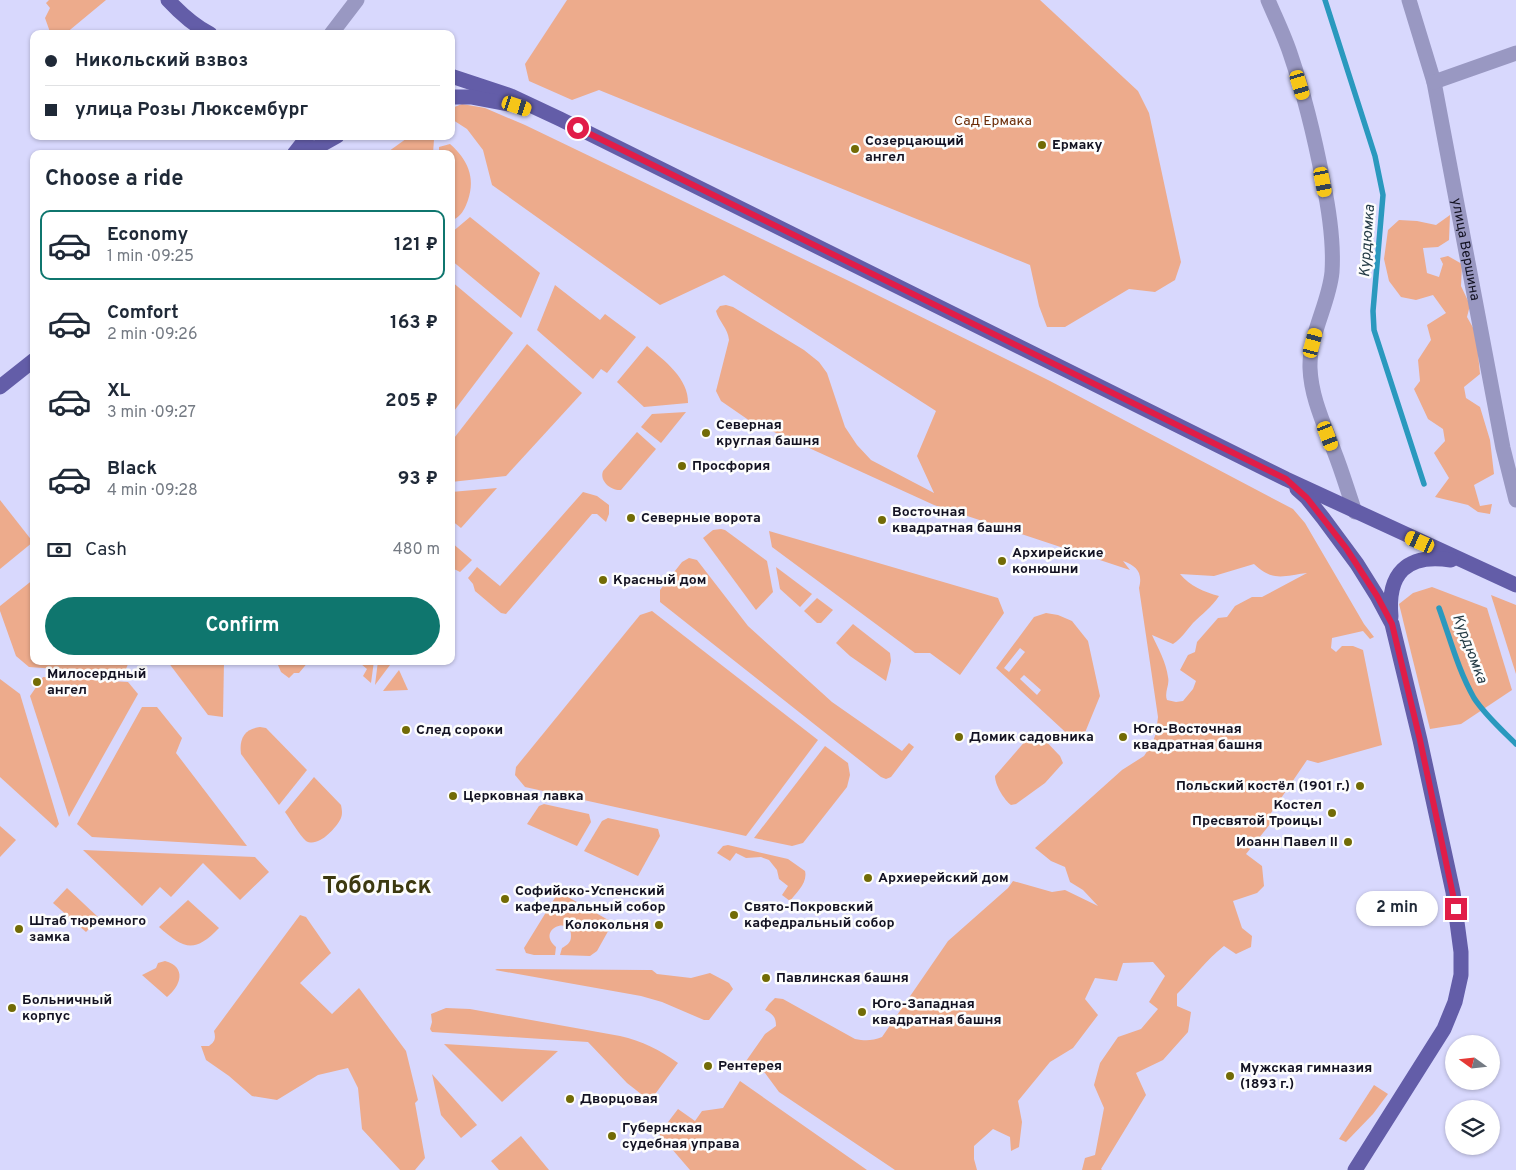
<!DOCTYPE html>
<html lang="en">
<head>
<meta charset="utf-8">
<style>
  :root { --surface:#fff; --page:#f6f6f7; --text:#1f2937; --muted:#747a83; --line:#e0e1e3; --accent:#0f766e }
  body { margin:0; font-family:Overpass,sans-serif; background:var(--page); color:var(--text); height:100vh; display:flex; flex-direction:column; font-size:19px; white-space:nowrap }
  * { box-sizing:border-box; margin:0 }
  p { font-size:16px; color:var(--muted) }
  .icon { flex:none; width:28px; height:28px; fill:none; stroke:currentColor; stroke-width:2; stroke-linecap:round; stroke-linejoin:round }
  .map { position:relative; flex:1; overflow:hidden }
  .details { position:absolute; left:30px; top:150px; width:425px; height:515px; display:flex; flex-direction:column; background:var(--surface); border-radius:10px; box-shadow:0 1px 4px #0004 }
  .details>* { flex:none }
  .hud { position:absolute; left:30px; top:30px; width:425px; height:110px; border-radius:10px; box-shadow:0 1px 4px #0004; display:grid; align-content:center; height:110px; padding:0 15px; background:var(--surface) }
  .needle { width:32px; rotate:285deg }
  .fabs { position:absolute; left:1445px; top:1035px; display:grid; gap:10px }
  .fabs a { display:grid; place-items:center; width:55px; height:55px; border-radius:50%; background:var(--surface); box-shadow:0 1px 4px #0004; font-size:25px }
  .end { position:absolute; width:22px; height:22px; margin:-11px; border:6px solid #e11d48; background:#fff; box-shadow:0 0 0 2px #fff }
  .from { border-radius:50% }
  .bubble { position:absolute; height:35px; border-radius:18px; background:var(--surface); box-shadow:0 1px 4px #0004; font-size:16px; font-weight:700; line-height:35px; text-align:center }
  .car { position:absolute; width:15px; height:30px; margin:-15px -8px; border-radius:6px; box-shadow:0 0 4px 1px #0007; background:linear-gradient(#f5c518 24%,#345 0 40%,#f5c518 0 76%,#345 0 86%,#f5c518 0) }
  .hud b { display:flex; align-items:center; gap:18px; height:48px; font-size:19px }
  .hud b+b { border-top:1px solid var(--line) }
  .hud i { width:12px; height:12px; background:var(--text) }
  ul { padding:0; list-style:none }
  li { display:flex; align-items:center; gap:15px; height:70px; margin:0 10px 8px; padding:0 5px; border:2px solid transparent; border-radius:10px }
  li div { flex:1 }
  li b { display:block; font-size:19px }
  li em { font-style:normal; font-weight:700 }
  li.active { border-color:var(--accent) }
  li>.icon { width:45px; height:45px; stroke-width:1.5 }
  h2 { padding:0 15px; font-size:22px; line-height:60px }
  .pay { display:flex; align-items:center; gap:12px; height:55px; padding:0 15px; font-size:19px }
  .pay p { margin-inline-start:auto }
  .cta { display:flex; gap:10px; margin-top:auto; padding:10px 15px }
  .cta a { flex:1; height:58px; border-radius:30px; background:var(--accent); color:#fff; font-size:20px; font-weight:700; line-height:58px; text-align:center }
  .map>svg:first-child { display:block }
  .green { fill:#edab8c; fill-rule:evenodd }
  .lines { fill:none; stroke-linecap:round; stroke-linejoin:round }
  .stream { stroke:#2a99be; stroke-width:5.5 }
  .minor { stroke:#9998c2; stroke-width:15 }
  .major { stroke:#635da8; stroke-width:15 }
  .route { stroke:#e11d48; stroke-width:6 }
  .poi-dot { fill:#726b06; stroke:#fdfdfd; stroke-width:2 }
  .labels { text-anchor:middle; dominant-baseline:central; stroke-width:5; stroke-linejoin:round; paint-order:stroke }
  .park-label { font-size:14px; fill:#6a2b06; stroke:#fdfdfd }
  .poi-label { font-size:14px; font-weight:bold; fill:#131222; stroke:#fdfdfd; text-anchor:start }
  .street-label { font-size:14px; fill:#131222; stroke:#fdfdfd }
  .water-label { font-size:15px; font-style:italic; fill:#253c46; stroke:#fdfdfd }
  .town-label { font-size:24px; font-weight:bold; fill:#3c3910; stroke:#fdfdfd }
</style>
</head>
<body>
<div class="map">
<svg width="1516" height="1170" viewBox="0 0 1516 1170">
  <rect width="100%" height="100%" fill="#d8d8fd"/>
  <g class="green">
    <path d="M49,0h57l-41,34 -15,-2 -5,-14 5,-10 -4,-5z"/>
    <path d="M567,0h473l98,91 11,22 32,149 -6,18 -20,12 -26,-3 -64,38h-18l-8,-21 -9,-41 -431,-175 -27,10 -43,-19 -4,-17z"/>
    <path d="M462,104l23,4 40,17 324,156 201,100 243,128 12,14 59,101 10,13 -4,2 -7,-8 -31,7 -1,10 5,4 6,-6h11l10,4 19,95 -64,18 -11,-3 -36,53v10l-25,31 16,12 2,20 -7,7 -24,8 9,27 10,8 -1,11 -15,7 -12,-8c-17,13 -31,32 -47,48v12l14,6 -3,20 -25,28 -27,13 10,22 -45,74 1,1h-20l3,-12 10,-3 9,-47 -10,-23 6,-22 18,-26 23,-8 17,-20 -9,-7 16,-26 -12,-14 -30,1 -6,18 -22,-3 -10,21 13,16 -25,33 -23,14 -32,39 4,21 -3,25 -8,4 -1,-14 -17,-8 -19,17v13l3,11h-82l-116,-78 -14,-19 -21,-9 21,-30 11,-8c0,-9 -3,-12 -11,-16l4,-6 6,-6 8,1 72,40c10,2 17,2 27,-2l66,-96 60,-53 5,-7 39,11 13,-2 33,16 -15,-16 -13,-8 -5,-15 -14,-6 -16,-13 87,-78 22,-14 8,-12 4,-11 2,-16 -19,-129c4,-15 -2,-22 -16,-27l7,9 -196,-65 -184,-84 -29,-20 -5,-10 13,-51c-1,-12 -10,-18 -13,-29l4,-5 6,-1 7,2 71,43 15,12 8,11 18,54 12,18 14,15 63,33 -17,-37 19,-45 -212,-136 -64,30 -168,-120 -9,-35 -16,-21 -14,-9 -1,-12zM1254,564c19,18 29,12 53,9l-45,24h-10l-17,9 -8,11 -9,1 -21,24 -2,10 -7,3 -8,15 16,11 -3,8 -10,12 -7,1 -9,-2c-3,-8 3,-15 1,-23 -2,-15 -10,-29 -16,-42l21,9c9,-6 13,-13 20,-21 9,-9 19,-16 26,-27 -15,-4 -29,-10 -39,-22l34,2z"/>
    <path d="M410,136h18l6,3 -1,15h-48z"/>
    <path d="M450,144c17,15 26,33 18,56 -1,3 -3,8 -5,11 -2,4 -8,8 -12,11v-68h-12v-7z"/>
    <path d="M1450,215l-1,25 -11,7 -15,1 4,25 12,4 4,-13 -3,-6 8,-2 14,8 -1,22 9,19 -3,12 9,16 4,41 -16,13 2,11 14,9 10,33 4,34 -20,11 6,21 12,-2 -2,10 -12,-2 -10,-7 -33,-8 14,-19 -15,-25 11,-12 -2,-12 -15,-10 -14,-30 6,-8 -2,-21 13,-20 -4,-15 19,-12 -13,-18 -17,5 -15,-3 -12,-16 -5,-22 4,-29 11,-10 18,1 19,4z"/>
    <path d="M470,217l70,56 -19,45 -70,-58 3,-14 -3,-13z"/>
    <path d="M451,281l62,52 -62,82z"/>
    <path d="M555,285l45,35 5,-6 31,23 -29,36 -6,-4 -8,10 -56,-49z"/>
    <path d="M527,344l55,49 -76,83 -55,6v-40z"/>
    <path d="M647,346c17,14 42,33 41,57l-44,4 -27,-25z"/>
    <path d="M686,412l-25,31 -20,-16 11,-13z"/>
    <path d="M637,432l19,17 -35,41c-9,1 -22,-8 -18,-19z"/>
    <path d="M497,488l-36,40 -10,-8v-28z"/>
    <path d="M583,492l14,4 12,9v9l-3,8 -9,-8h-5l-86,100 -5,-1 -26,-22 -2,-7 -5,-6 9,-11 23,19z"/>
    <path d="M0,500l33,42 -33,27z"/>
    <path d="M721,529l4,1 42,31 6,31 -17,18 -53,-72 10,-8z"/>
    <path d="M769,531l229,67 6,15 -44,62 -30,-22h-15l-143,-106z"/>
    <path d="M451,542l21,18 -12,12 -6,-3h-3z"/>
    <path d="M689,558l8,2 51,66 84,76 70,49 7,-8 5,4 -23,30 -5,2 -5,-2 -221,-175v-12l22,-28z"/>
    <path d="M776,567l36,27 -12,13 -20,-18z"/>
    <path d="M34,579v82h91l3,3 -4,10 -95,-7 -13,-11 -16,-45v-5z"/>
    <path d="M1432,587l55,21 25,82 -51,34 -31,5 -31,-125 14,-11z"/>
    <path d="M1491,595l25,10v69z"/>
    <path d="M817,598l16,12 -12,13h-4l-13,-12z"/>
    <path d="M652,611l166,129 -72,96 -221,-49 -10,-12 1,-8 124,-152z"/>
    <path d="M1046,613l12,2 14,6 16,20 12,55 -16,39 -5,6 -5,-1 -78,-72 38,-51zM1020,648l5,4 -16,20 -5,-4zM1024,675l17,15 -4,5 -17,-16z"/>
    <path d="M853,624l37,29 1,8 -5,20 -36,-25 -14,-13z"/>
    <path d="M224,661l-1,56 -15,-2 -40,-53z"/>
    <path d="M281,661h28l-10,12h-5l-5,5 -8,-6 -3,-7z"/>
    <path d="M363,661h11l-3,22 -8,-7 4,-7 -6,-5z"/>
    <path d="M378,661h15l-18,24z"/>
    <path d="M399,670l9,20 -25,1z"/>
    <path d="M43,677l85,5 10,12 -69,123 -39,-121z"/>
    <path d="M0,679l20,15 39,130 -3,4 -56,-51z"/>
    <path d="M142,707h15l25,31 -6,15 71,93 -155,-9 -15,-13z"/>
    <path d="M260,727l6,1 41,42 -28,35 -38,-51c-2,-15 3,-25 19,-27z"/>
    <path d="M1033,735l8,1 19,20 3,7 -18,20 -29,21 -5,1c-7,-5 -16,-20 -16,-29l32,-37z"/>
    <path d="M825,746l23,17 2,12 -3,12 -44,56 -11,3 -38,-8z"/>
    <path d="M314,777l27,28c1,5 2,10 -1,15 -5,9 -22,28 -34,21 -6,-5 -16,-22 -21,-29z"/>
    <path d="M544,804l45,10 2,8 -14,24 -50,-22 12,-18z"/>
    <path d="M608,818l50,11 2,7 -22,40 -54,-25 18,-30z"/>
    <path d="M0,826l16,14 -16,17z"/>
    <path d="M728,845l60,14 17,12c3,12 -9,22 -15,30l-8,-6 6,-9 -9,-7 -2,-9 -8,-10 -8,-3 -15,1 -10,-5 -6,8 -13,-8 6,-7z"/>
    <path d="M83,850l172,7 14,15 -29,28 -37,-37 -32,34 -11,-10 -18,19z"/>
    <path d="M67,888l32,30 -13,14 -33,-29z"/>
    <path d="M561,893l49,28 1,5 -14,25 -7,5 -30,-1 2,-7c5,-3 9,-5 9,-12 1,-21 -36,-7 -15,11l-1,8h-21l-8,-2 -2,-5 32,-52z"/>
    <path d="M188,900l31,28c-25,26 -35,21 -60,-1z"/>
    <path d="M300,915l6,2 25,36 -31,30 32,31 27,-26 47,63 12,49 -3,3 10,55 -10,12h-15l-38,-41 -4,-41 -10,-20 -30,7 -41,25 -25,-4 -23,-20 -23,-16 -5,-14h8c6,-4 7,-8 5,-15z"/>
    <path d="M165,961c22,6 16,25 2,36l-25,-22 14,-7 2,-5z"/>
    <path d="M497,969l150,1h5l5,4 34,4 19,-5 19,10 4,6 -24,31h-5l-42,-18 -21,-6 -146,-26z"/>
    <path d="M446,1008l24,1 150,27c22,5 40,14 58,27l-28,38 -23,-18 -39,-41 -156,-10 -2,-3 2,-7 -1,-8z"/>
    <path d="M444,1044l114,7 -56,51z"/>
    <path d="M432,1074l45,51 -16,13 -20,-23z"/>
    <path d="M740,1081l127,89h-177l-31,-36 19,-25 17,12 7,-10 21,-3z"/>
    <path d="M1374,1085l14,9 -15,20 -27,28 -7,-3z"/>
    <path d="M521,1136l28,34h-50l-8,-9z"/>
  </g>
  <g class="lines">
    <g class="stream">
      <path d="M1325,0l50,156 8,39 -10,116 1,19 50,154"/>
      <path d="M1439,608c11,30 19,62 35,90 11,17 28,32 42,46"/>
    </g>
    <g class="minor">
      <path d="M1268,0c8,19 17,37 23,56 14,41 24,83 32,125 6,29 11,61 9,91 -3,32 -23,62 -22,96 1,29 14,56 24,83 8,20 14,41 21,61"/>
      <path id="s1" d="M1409,0l25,82 69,366 13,52"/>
      <path d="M331,34l26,-34"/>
      <path d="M1434,82l82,-29"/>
    </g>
    <g class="major">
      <path d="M168,0c13,14 25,25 42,34"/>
      <path d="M451,76l60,20 49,23 726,360 230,106"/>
      <path d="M451,97h20l37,7"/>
      <path d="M294,154l14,-18"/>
      <path d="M305,154l32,-18"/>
      <path d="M0,387l34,-27"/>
      <path d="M1297,489l10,9 16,20 34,46 20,32 15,28 28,116 33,152 8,60v23l-6,27 -11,27 -89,141"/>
      <path d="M1391,617c-4,-43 15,-64 60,-57"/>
    </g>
  </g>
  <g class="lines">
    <path class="route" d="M578,128l708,351 21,19 39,50 31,48 15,28 28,116 36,169"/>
  </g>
  <g class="poi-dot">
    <circle cx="1042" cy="145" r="5"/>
    <circle cx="855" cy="149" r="5"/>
    <circle cx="706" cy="433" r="5"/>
    <circle cx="682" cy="466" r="5"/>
    <circle cx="631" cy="518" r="5"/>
    <circle cx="882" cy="520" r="5"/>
    <circle cx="1002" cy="561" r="5"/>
    <circle cx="603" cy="580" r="5"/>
    <circle cx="37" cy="682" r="5"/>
    <circle cx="406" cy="730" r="5"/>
    <circle cx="959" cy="737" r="5"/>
    <circle cx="1123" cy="737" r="5"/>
    <circle cx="1360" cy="786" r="5"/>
    <circle cx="453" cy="796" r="5"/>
    <circle cx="1332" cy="813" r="5"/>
    <circle cx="1348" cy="842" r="5"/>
    <circle cx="868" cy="878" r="5"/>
    <circle cx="505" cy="899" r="5"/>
    <circle cx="734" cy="915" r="5"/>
    <circle cx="659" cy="925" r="5"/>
    <circle cx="19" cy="929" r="5"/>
    <circle cx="766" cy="978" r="5"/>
    <circle cx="12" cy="1008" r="5"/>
    <circle cx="862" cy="1012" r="5"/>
    <circle cx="708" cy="1066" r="5"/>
    <circle cx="1230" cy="1076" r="5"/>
    <circle cx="570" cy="1099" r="5"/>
    <circle cx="612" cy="1136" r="5"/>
  </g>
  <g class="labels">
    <g class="park-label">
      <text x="993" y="121">Сад Ермака</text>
    </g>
    <g class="poi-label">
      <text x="865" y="141">Созерцающий<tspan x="865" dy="16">ангел</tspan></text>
      <text x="1052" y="145">Ермаку</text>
      <text x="716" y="425">Северная<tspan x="716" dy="16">круглая башня</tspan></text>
      <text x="692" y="466">Просфория</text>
      <text x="892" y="512">Восточная<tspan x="892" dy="16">квадратная башня</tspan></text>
      <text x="641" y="518">Северные ворота</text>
      <text x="1012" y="553">Архирейские<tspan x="1012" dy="16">конюшни</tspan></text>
      <text x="613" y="580">Красный дом</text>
      <text x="47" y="674">Милосердный<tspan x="47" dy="16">ангел</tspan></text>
      <text x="1133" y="729">Юго-Восточная<tspan x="1133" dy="16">квадратная башня</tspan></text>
      <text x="416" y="730">След сороки</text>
      <text x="969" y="737">Домик садовника</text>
      <text x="1350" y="786" text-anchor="end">Польский костёл (1901 г.)</text>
      <text x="463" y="796">Церковная лавка</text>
      <text x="1322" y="805" text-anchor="end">Костел<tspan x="1322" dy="16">Пресвятой Троицы</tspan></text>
      <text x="1338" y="842" text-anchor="end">Иоанн Павел II</text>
      <text x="878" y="878">Архиерейский дом</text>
      <text x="515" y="891">Софийско-Успенский<tspan x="515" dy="16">кафедральный собор</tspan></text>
      <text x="744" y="907">Свято-Покровский<tspan x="744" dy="16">кафедральный собор</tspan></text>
      <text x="29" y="921">Штаб тюремного<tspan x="29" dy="16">замка</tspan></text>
      <text x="649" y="925" text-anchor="end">Колокольня</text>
      <text x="776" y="978">Павлинская башня</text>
      <text x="22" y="1000">Больничный<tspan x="22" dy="16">корпус</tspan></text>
      <text x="872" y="1004">Юго-Западная<tspan x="872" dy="16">квадратная башня</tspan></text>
      <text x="718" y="1066">Рентерея</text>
      <text x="1240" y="1068">Мужская гимназия<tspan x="1240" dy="16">(1893 г.)</tspan></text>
      <text x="580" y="1099">Дворцовая</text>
      <text x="622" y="1128">Губернская<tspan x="622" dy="16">судебная управа</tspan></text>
    </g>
    <g class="street-label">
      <text stroke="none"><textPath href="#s1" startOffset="256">улица Вершина</textPath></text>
    </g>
    <g class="water-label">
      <text transform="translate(1368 241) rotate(-86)">Курдюмка</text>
      <text transform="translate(1469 649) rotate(69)">Курдюмка</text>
    </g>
    <g class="town-label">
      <text x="377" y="887">Тобольск</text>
    </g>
  </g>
</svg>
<div class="fabs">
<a><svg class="needle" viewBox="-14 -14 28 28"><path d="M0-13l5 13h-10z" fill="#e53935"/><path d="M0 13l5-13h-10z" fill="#747a83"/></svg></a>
<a><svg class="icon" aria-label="layers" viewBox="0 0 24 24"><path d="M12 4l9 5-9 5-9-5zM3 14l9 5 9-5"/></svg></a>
</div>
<i class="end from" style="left:578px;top:128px"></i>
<i class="end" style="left:1456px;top:909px"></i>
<div class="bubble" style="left:1356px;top:891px;width:82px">2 min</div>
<i class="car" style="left:1300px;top:85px;rotate:163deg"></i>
<i class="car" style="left:517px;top:106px;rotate:108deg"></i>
<i class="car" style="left:1323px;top:182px;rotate:169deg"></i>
<i class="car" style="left:1313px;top:343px;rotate:15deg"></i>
<i class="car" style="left:1328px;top:436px;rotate:159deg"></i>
<i class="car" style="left:1420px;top:542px;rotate:294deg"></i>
<div class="hud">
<b><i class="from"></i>Никольский взвоз</b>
<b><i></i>улица Розы Люксембург</b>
</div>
<section class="details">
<h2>Choose a ride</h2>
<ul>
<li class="active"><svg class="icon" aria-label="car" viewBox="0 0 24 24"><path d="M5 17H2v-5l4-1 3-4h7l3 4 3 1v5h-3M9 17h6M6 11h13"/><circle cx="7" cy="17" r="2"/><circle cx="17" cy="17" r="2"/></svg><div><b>Economy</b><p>1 min · 09:25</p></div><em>121 ₽</em></li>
<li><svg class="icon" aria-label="car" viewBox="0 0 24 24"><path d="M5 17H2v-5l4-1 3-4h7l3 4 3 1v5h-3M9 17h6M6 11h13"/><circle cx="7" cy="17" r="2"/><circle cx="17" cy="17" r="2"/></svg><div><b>Comfort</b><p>2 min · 09:26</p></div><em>163 ₽</em></li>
<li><svg class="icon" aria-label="car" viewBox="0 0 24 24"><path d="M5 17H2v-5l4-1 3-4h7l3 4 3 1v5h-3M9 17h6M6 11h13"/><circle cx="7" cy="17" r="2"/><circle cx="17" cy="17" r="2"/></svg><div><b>XL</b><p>3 min · 09:27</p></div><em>205 ₽</em></li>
<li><svg class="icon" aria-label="car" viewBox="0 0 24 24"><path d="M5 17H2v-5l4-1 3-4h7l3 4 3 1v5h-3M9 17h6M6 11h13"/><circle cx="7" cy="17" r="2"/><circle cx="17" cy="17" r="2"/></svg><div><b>Black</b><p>4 min · 09:28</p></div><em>93 ₽</em></li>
</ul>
<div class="pay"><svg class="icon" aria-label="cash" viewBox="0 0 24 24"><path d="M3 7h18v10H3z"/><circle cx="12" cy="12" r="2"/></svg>Cash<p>480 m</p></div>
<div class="cta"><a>Confirm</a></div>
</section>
</div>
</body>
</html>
